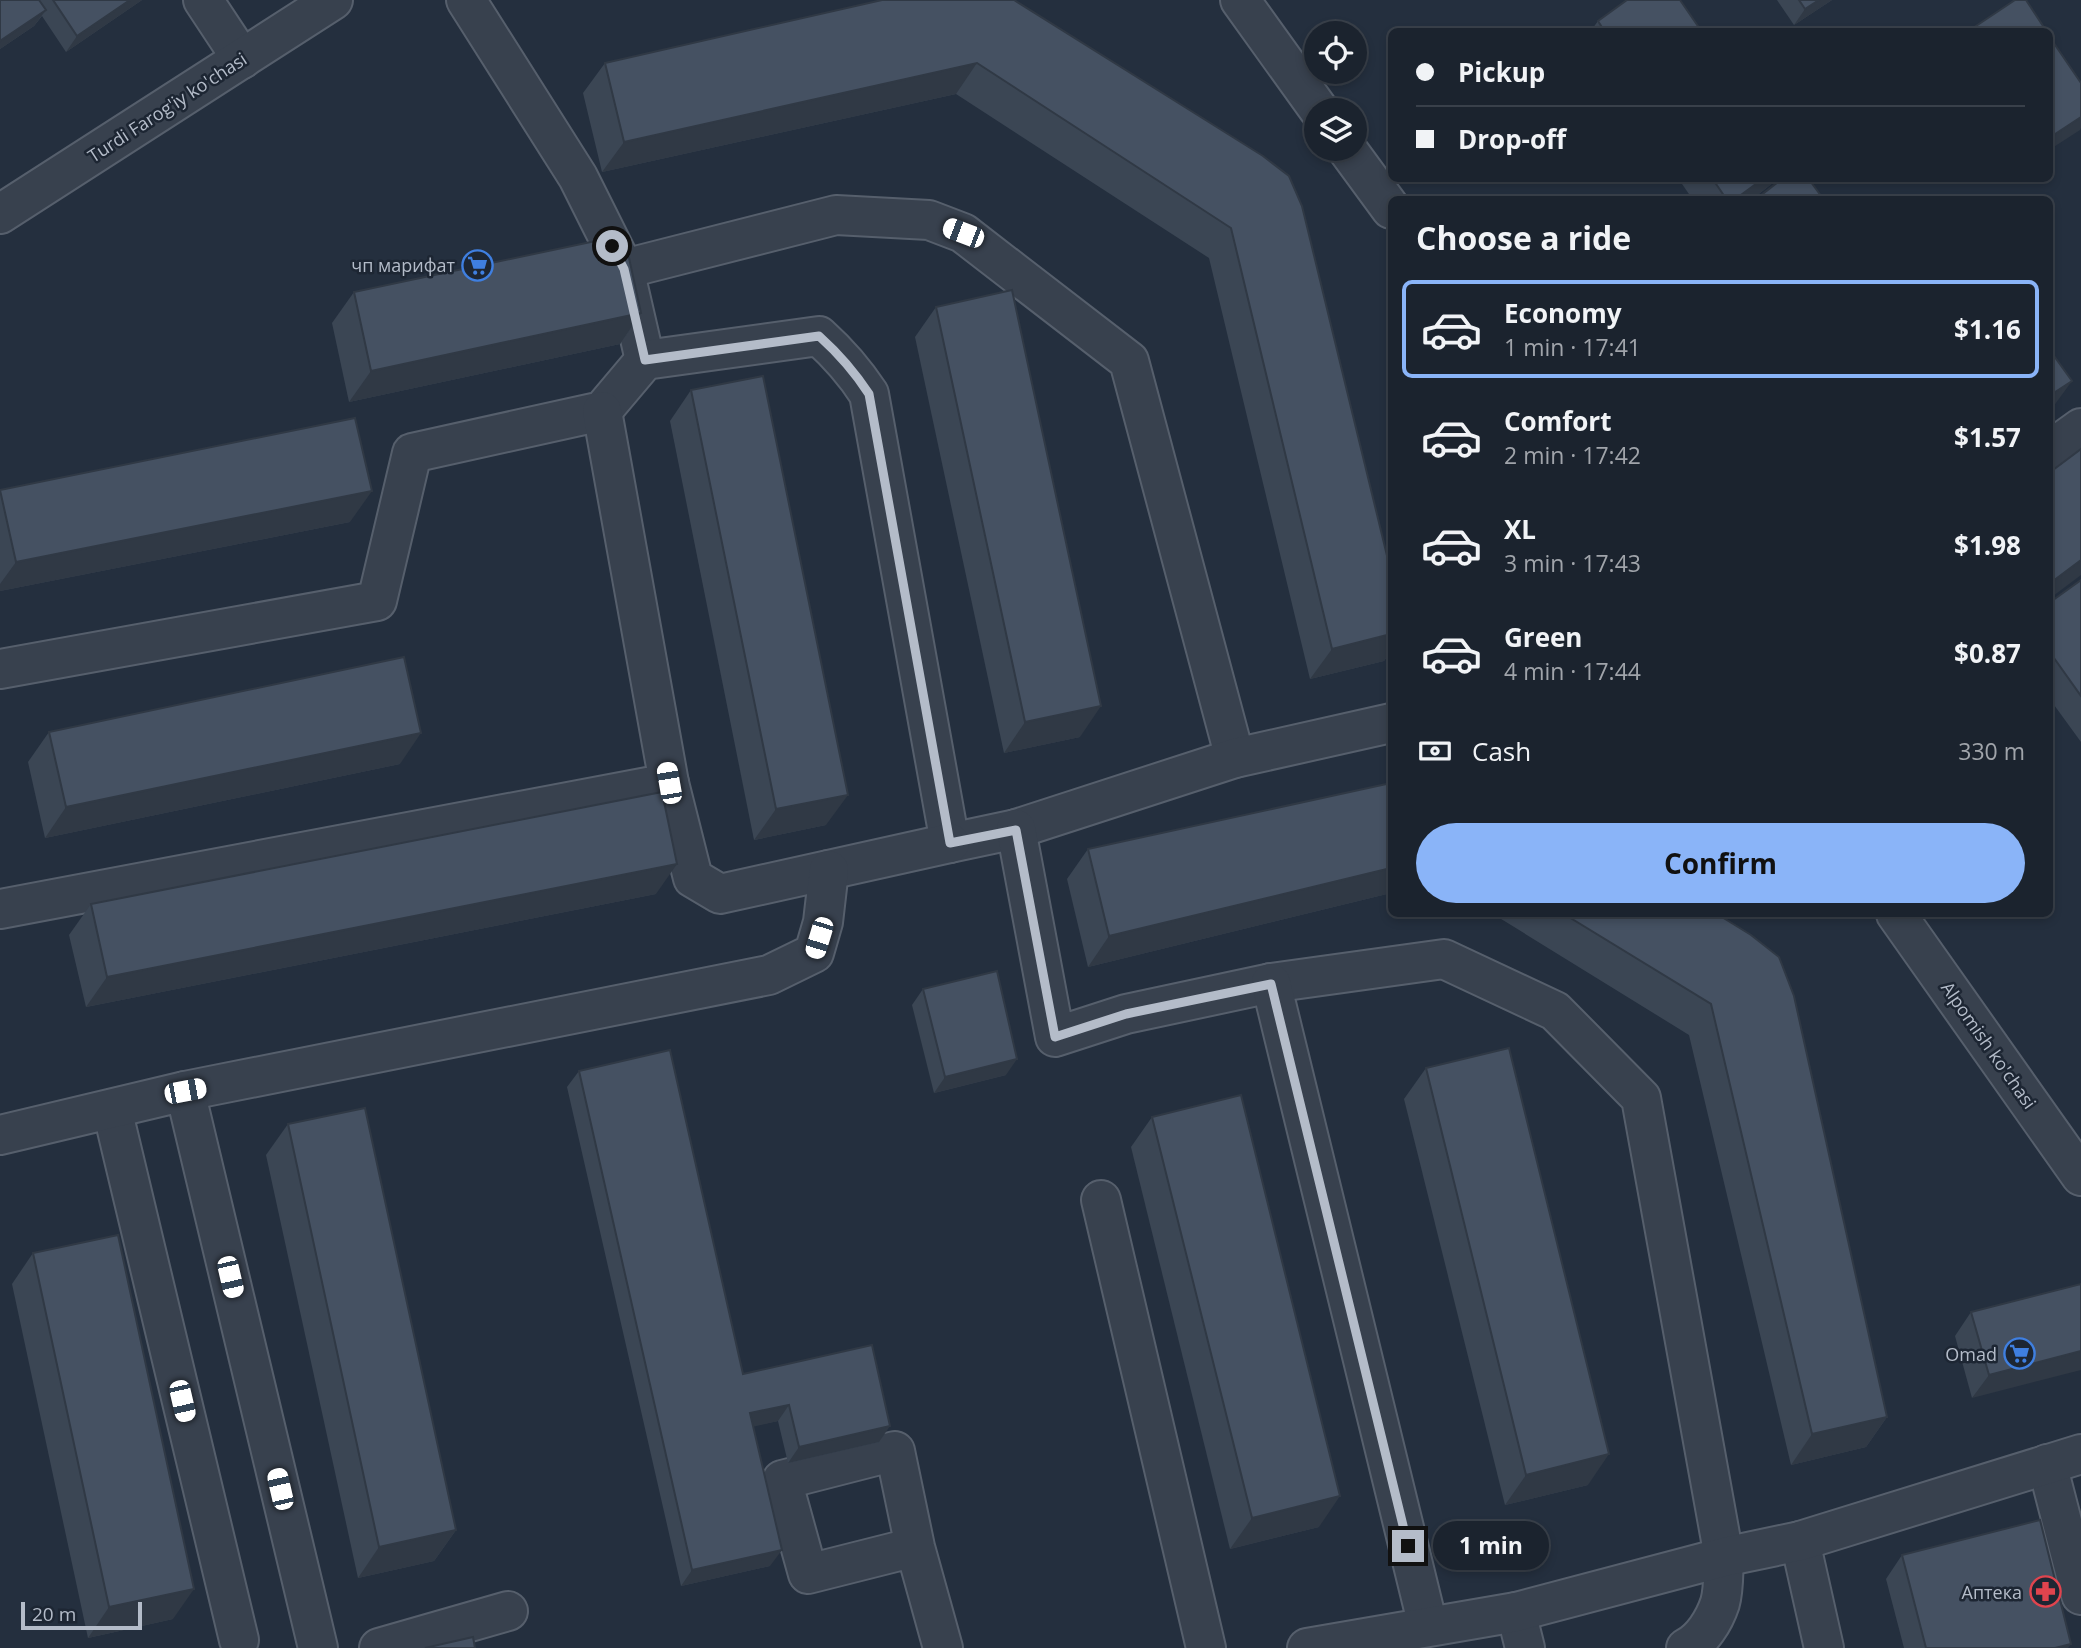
<!DOCTYPE html>
<html lang="en">
<head>
<meta charset="utf-8">
<style>
  :root { --surface:#1b232e; --page:#242b36; --text:#f1f3f6; --muted:#a0a4aa; --line:#39404a; --accent:#8ab4f8 }
  body { margin:0; font-family:"Open Sans",sans-serif; background:var(--page); color:var(--text); height:100vh; display:flex; flex-direction:column; font-size:26px; white-space:nowrap }
  * { box-sizing:border-box; margin:0 }
  p { font-size:23px; color:var(--muted) }
  .icon { flex:none; width:38px; height:38px; fill:none; stroke:currentColor; stroke-width:2; stroke-linecap:round; stroke-linejoin:round }
  .map { position:relative; flex:1; overflow:hidden }
  .details { position:absolute; left:1388px; top:196px; width:665px; height:721px; display:flex; flex-direction:column; background:var(--surface); border-radius:10px; box-shadow:0 4px 10px #0003,0 0 0 2px var(--line) }
  .details>* { flex:none }
  .guide { position:absolute; left:1388px; top:28px; width:665px; height:154px; border-radius:10px; box-shadow:0 4px 10px #0003,0 0 0 2px var(--line); display:grid; align-content:center; height:154px; padding:0 28px; background:var(--surface) }
  .buttons { position:absolute; left:1304px; top:21px; display:grid; gap:14px }
  .buttons a { display:grid; place-items:center; width:63px; height:63px; border-radius:50%; background:var(--surface); box-shadow:0 4px 10px #0003,0 0 0 2px var(--line); font-size:35px }
  .scale { position:absolute; left:21px; bottom:18px; width:121px; box-sizing:border-box; padding-left:7px; border:4px solid #b4bcc9; border-top:0; font-size:19px; line-height:24px; white-space:nowrap; color:#b4bcc9; -webkit-text-stroke:5px #1d2633; paint-order:stroke }
  .end { position:absolute; width:32px; height:32px; margin:-16px; border:9px solid #b4bcc9; background:#111; box-shadow:0 0 0 4px #111 }
  .from { border-radius:50% }
  .bubble { position:absolute; height:49px; border-radius:24px; background:var(--surface); box-shadow:0 4px 10px #0003,0 0 0 2px var(--line); font-size:23px; font-weight:700; line-height:49px; text-align:center }
  .car { position:absolute; width:21px; height:42px; margin:-21px -10px; border-radius:9px; box-shadow:0 0 5px 2px #0007; background:linear-gradient(#fff 24%,#345 0 40%,#fff 0 76%,#345 0 86%,#fff 0) }
  .guide b { display:flex; align-items:center; gap:24px; height:66px; font-size:26px }
  .guide b+b { border-top:2px solid var(--line) }
  .guide i { width:18px; height:18px; background:var(--text) }
  ul { padding:0; list-style:none }
  li { display:flex; align-items:center; gap:21px; height:98px; margin:0 14px 10px; padding:0 14px; border:4px solid transparent; border-radius:10px }
  li div { flex:1 }
  li b { display:block; font-size:26px }
  li em { font-style:normal; font-weight:700 }
  li.active { border-color:var(--accent) }
  li>.icon { width:63px; height:63px; stroke-width:1.5 }
  h2 { padding:0 28px; font-size:32px; line-height:84px }
  .pay { display:flex; align-items:center; gap:18px; height:77px; padding:0 28px; font-size:26px }
  .pay p { margin-inline-start:auto }
  .action { display:flex; gap:14px; margin-top:auto; padding:14px 28px }
  .action a { flex:1; height:80px; border-radius:42px; background:var(--accent); color:#111; font-size:28px; font-weight:700; line-height:80px; text-align:center }
  .map>svg:first-child { display:block }
  .lines { fill:none; stroke-linecap:round; stroke-linejoin:round }
  .minor-casing { stroke:#565f6c; stroke-width:42 }
  .minor { stroke:#38414e; stroke-width:38 }
  .wall { fill:#3b4654 }
  .shaded-wall { fill:#303945 }
  .building { fill:#455162; stroke:#303945; stroke-width:2 }
  .route { stroke:#b4bcc9; stroke-width:9 }
  .labels { text-anchor:middle; dominant-baseline:central; stroke-width:5; stroke-linejoin:round; paint-order:stroke }
  .street-label { font-size:18px; fill:#b4bcc9; stroke:#1d2633 }
  .poi-label { font-size:18px; fill:#b4bcc9; stroke:#1d2633; text-anchor:end }
</style>
</head>
<body>
<div class="map">
<svg width="2081" height="1648" viewBox="0 0 2081 1648">
  <rect width="100%" height="100%" fill="#242f3e"/>
  <g class="lines">
    <defs>
      <g id="minor">
        <path d="M203,0l39,59"/>
        <path d="M466,0l112,177 46,92 21,91"/>
        <path d="M1240,0l79,110"/>
        <path d="M1347,149l44,60"/>
        <path d="M0,214l333,-214"/>
        <path d="M624,269l212,-54 93,5 34,13 166,128 106,397"/>
        <path d="M2049,451l32,-23"/>
        <path d="M0,669l377,-68 35,-148 190,-42 43,-51 174,-24c20,18 35,35 50,58l81,449 66,-14 219,-71 156,-35"/>
        <path d="M669,783l24,95 27,16 230,-51"/>
        <path d="M1016,829l39,208 71,-23 145,-31 173,-24 111,52 86,87 83,459c-1,15 0,32 -4,46 -6,18 -18,37 -34,45"/>
        <path d="M0,909l669,-126 -67,-372"/>
        <path d="M1896,914l185,262"/>
        <path d="M1271,983l157,643"/>
        <path d="M185,1091l584,-116 45,-22 9,-31 6,-52"/>
        <path d="M112,1109l127,531"/>
        <path d="M0,1135l185,-44 133,557"/>
        <path d="M1101,1200l105,448"/>
        <path d="M2047,1464l34,131"/>
        <path d="M1800,1541l24,107"/>
        <path d="M915,1547l-107,27 -26,-94 113,-29 20,96 28,101"/>
        <path d="M1516,1612l9,36"/>
        <path d="M379,1648l129,-37"/>
        <path d="M1307,1648l209,-36 208,-55 76,-16 281,-87"/>
      </g>
    </defs>
    <use href="#minor" class="minor-casing"/>
    <use href="#minor" class="minor"/>
  </g>
  <g class="wall">
    <path d="M0,0h142l-76,52 -24,-36 -8,10 -34,23z"/>
    <path d="M882,0l381,156 128,416v79l-7,10 -74,18 -101,-421 -253,-164 -354,78 -19,-79 22,-30z"/>
    <path d="M1777,0h55l-38,25z"/>
    <path d="M1598,21l104,11h-112z"/>
    <path d="M1678,178h101l-28,22h-58z"/>
    <path d="M354,292l287,21 -21,31 -271,58 -17,-79z"/>
    <path d="M936,307l144,430 -76,16 -89,-416z"/>
    <path d="M691,390l135,435 -72,15 -84,-419z"/>
    <path d="M0,490l350,32 -350,69z"/>
    <path d="M2081,580v162l-32,-44v-95z"/>
    <path d="M49,732l351,32 -355,74 -17,-76z"/>
    <path d="M1391,783v110l-303,74 -21,-88 21,-30z"/>
    <path d="M656,894l-570,113 -17,-72 22,-31z"/>
    <path d="M1493,914h224l170,503 -21,30 -75,18 -102,-430z"/>
    <path d="M923,989l83,86 -72,18 -22,-88z"/>
    <path d="M1426,1068l162,417 -83,20 -101,-406z"/>
    <path d="M579,1071l164,303 136,68 -91,21 -10,-42 -25,5 17,140 -89,20 -114,-499z"/>
    <path d="M1152,1117l167,410 -89,22 -99,-402z"/>
    <path d="M288,1124l168,406 -22,31 -76,17 -92,-423z"/>
    <path d="M33,1253l140,366 -85,19 -76,-354z"/>
    <path d="M2081,1284l-109,114 -17,-62 16,-24z"/>
    <path d="M1902,1555l166,93h-164l-18,-69z"/>
  </g>
  <g class="shaded-wall">
    <path d="M130,0h12l-76,52 11,-16z"/>
    <path d="M1819,0h13l-38,25 11,-16z"/>
    <path d="M46,10l-12,16 -34,23v-8z"/>
    <path d="M977,63l-21,31 -354,78 22,-30z"/>
    <path d="M2081,117v11l-1,2 -31,20v-12z"/>
    <path d="M1764,178h15l-28,22h-17z"/>
    <path d="M641,313l-21,31 -271,58 22,-31z"/>
    <path d="M2072,381l-22,30 -1,1v-16z"/>
    <path d="M372,491l-22,31 -350,69v-7l16,-22z"/>
    <path d="M2081,560v15l-32,24v-15z"/>
    <path d="M1391,634v17l-7,10 -74,18 22,-30z"/>
    <path d="M1101,706l-21,31 -76,16 21,-31z"/>
    <path d="M421,733l-21,31 -355,74 21,-31z"/>
    <path d="M848,795l-22,30 -72,15 22,-31z"/>
    <path d="M677,864l-21,30 -570,113 21,-30z"/>
    <path d="M1391,868v25l-303,74 21,-31z"/>
    <path d="M1017,1059l-11,16 -72,18 11,-16z"/>
    <path d="M2081,1351v19l-109,28 17,-23z"/>
    <path d="M789,1405l-11,16 -39,9 11,-17z"/>
    <path d="M1887,1417l-21,30 -75,18 21,-31z"/>
    <path d="M890,1426l-11,16 -91,21 11,-16z"/>
    <path d="M1609,1454l-21,31 -83,20 21,-30z"/>
    <path d="M1340,1496l-21,31 -89,22 22,-31z"/>
    <path d="M456,1530l-22,31 -76,17 21,-31z"/>
    <path d="M782,1550l-12,16 -89,20 11,-16z"/>
    <path d="M194,1589l-21,30 -85,19 21,-31z"/>
    <path d="M2071,1644l-3,4h-13z"/>
  </g>
  <g class="building">
    <path d="M0,0h39l7,10 -46,31z"/>
    <path d="M53,0h77l-53,36z"/>
    <path d="M882,0h132l249,156 26,20 13,30 89,366v62l-59,15 -101,-421 -254,-165 -353,79 -19,-79z"/>
    <path d="M1627,0h53l22,32h-97l-7,-11z"/>
    <path d="M1799,0h20l-14,9z"/>
    <path d="M2015,0h11l21,32h-80z"/>
    <path d="M2049,36l32,47v34l-32,21z"/>
    <path d="M1712,178h52l-30,22h-7z"/>
    <path d="M1783,178h25l16,22h-69z"/>
    <path d="M624,235l17,78 -270,58 -17,-79z"/>
    <path d="M1012,290l89,416 -76,16 -89,-415z"/>
    <path d="M2049,349l23,32 -23,15z"/>
    <path d="M763,376l85,419 -72,14 -85,-419z"/>
    <path d="M355,418l17,73 -356,71 -16,-72z"/>
    <path d="M2081,449v111l-32,24v-111z"/>
    <path d="M2081,580v116l-32,-45v-48z"/>
    <path d="M404,657l17,76 -355,74 -17,-75z"/>
    <path d="M1391,783v85l-282,68 -21,-87z"/>
    <path d="M662,792l15,72 -570,113 -16,-73z"/>
    <path d="M1564,914h153l34,21 28,22 15,39 93,421 -75,17 -101,-430z"/>
    <path d="M997,971l20,88 -72,18 -22,-88z"/>
    <path d="M1509,1048l100,406 -83,21 -100,-407z"/>
    <path d="M670,1050l73,324 129,-29 18,81 -91,21 -10,-42 -39,8 32,137 -90,20 -113,-499z"/>
    <path d="M1241,1095l99,401 -88,22 -100,-401z"/>
    <path d="M365,1108l91,422 -77,17 -91,-423z"/>
    <path d="M118,1235l76,354 -85,18 -76,-354z"/>
    <path d="M2081,1284v67l-92,24 -18,-63z"/>
    <path d="M2040,1520l31,124 -16,4h-129l-24,-93z"/>
    <path d="M473,1637l2,11h-50z"/>
  </g>
  <g class="lines">
    <path class="route" d="M612,246l12,23 21,91 174,-24c20,18 35,35 50,58l81,449 66,-13 39,207 71,-23 145,-30 137,562"/>
  </g>
  <defs>
    <symbol id="supermarket-ring" viewBox="-11 -11 22 22"><circle r="9.5" fill="#1d2633" stroke="#3f7fe0" stroke-width="1.5"/><path d="M-6-5.5h2.5l.6 2H6L4.5 2H-2.5L-4.4-4H-6ZM-1.5 3.2a1.3 1.3 0 1 0 .1 0ZM3 3.2a1.3 1.3 0 1 0 .1 0Z" fill="#3f7fe0"/></symbol>
    <symbol id="pharmacy-ring" viewBox="-11 -11 22 22"><circle r="9.5" fill="#1d2633" stroke="#e0444e" stroke-width="1.5"/><path d="M-2-6h4v4h4v4h-4v4h-4v-4h-4v-4h4Z" fill="#e0444e"/></symbol>
  </defs>
  <g fill-rule="evenodd">
    <use href="#supermarket-ring" x="460" y="248" width="35" height="35"/>
    <use href="#supermarket-ring" x="2002" y="1336" width="35" height="35"/>
    <use href="#pharmacy-ring" x="2028" y="1574" width="35" height="35"/>
  </g>
  <g class="labels">
    <g class="street-label">
      <text transform="translate(167 107) rotate(-33)">Turdi Farog'iy ko'chasi</text>
      <text transform="translate(1989 1045) rotate(55)">Alpomish ko'chasi</text>
    </g>
    <g class="poi-label">
      <text x="455" y="265">чп марифат</text>
      <text x="1997" y="1354">Omad</text>
      <text x="2022" y="1592">Аптека</text>
    </g>
  </g>
</svg>
<div class="buttons">
<a><svg class="icon" aria-label="locate" viewBox="0 0 24 24"><circle cx="12" cy="12" r="6"/><path d="M12 2v4M12 18v4M2 12h4M18 12h4"/></svg></a>
<a><svg class="icon" aria-label="layers" viewBox="0 0 24 24"><path d="M12 4l9 5-9 5-9-5zM3 14l9 5 9-5"/></svg></a>
</div>
<div class="scale">20 m</div>
<i class="end from" style="left:612px;top:246px"></i>
<i class="end" style="left:1408px;top:1546px"></i>
<div class="bubble" style="left:1433px;top:1521px;width:116px">1 min</div>
<i class="car" style="left:963px;top:233px;rotate:291deg"></i>
<i class="car" style="left:669px;top:783px;rotate:350deg"></i>
<i class="car" style="left:819px;top:938px;rotate:197deg"></i>
<i class="car" style="left:185px;top:1091px;rotate:79deg"></i>
<i class="car" style="left:230px;top:1277px;rotate:167deg"></i>
<i class="car" style="left:182px;top:1401px;rotate:167deg"></i>
<i class="car" style="left:280px;top:1489px;rotate:347deg"></i>
<div class="guide">
<b><i class="from"></i>Pickup</b>
<b><i></i>Drop-off</b>
</div>
<section class="details">
<h2>Choose a ride</h2>
<ul>
<li class="active"><svg class="icon" aria-label="car" viewBox="0 0 24 24"><path d="M5 17H2v-5l4-1 3-4h7l3 4 3 1v5h-3M9 17h6M6 11h13"/><circle cx="7" cy="17" r="2"/><circle cx="17" cy="17" r="2"/></svg><div><b>Economy</b><p>1 min · 17:41</p></div><em>$1.16</em></li>
<li><svg class="icon" aria-label="car" viewBox="0 0 24 24"><path d="M5 17H2v-5l4-1 3-4h7l3 4 3 1v5h-3M9 17h6M6 11h13"/><circle cx="7" cy="17" r="2"/><circle cx="17" cy="17" r="2"/></svg><div><b>Comfort</b><p>2 min · 17:42</p></div><em>$1.57</em></li>
<li><svg class="icon" aria-label="car" viewBox="0 0 24 24"><path d="M5 17H2v-5l4-1 3-4h7l3 4 3 1v5h-3M9 17h6M6 11h13"/><circle cx="7" cy="17" r="2"/><circle cx="17" cy="17" r="2"/></svg><div><b>XL</b><p>3 min · 17:43</p></div><em>$1.98</em></li>
<li><svg class="icon" aria-label="car" viewBox="0 0 24 24"><path d="M5 17H2v-5l4-1 3-4h7l3 4 3 1v5h-3M9 17h6M6 11h13"/><circle cx="7" cy="17" r="2"/><circle cx="17" cy="17" r="2"/></svg><div><b>Green</b><p>4 min · 17:44</p></div><em>$0.87</em></li>
</ul>
<div class="pay"><svg class="icon" aria-label="cash" viewBox="0 0 24 24"><path d="M3 7h18v10H3z"/><circle cx="12" cy="12" r="2"/></svg>Cash<p>330 m</p></div>
<div class="action"><a>Confirm</a></div>
</section>
</div>
</body>
</html>
